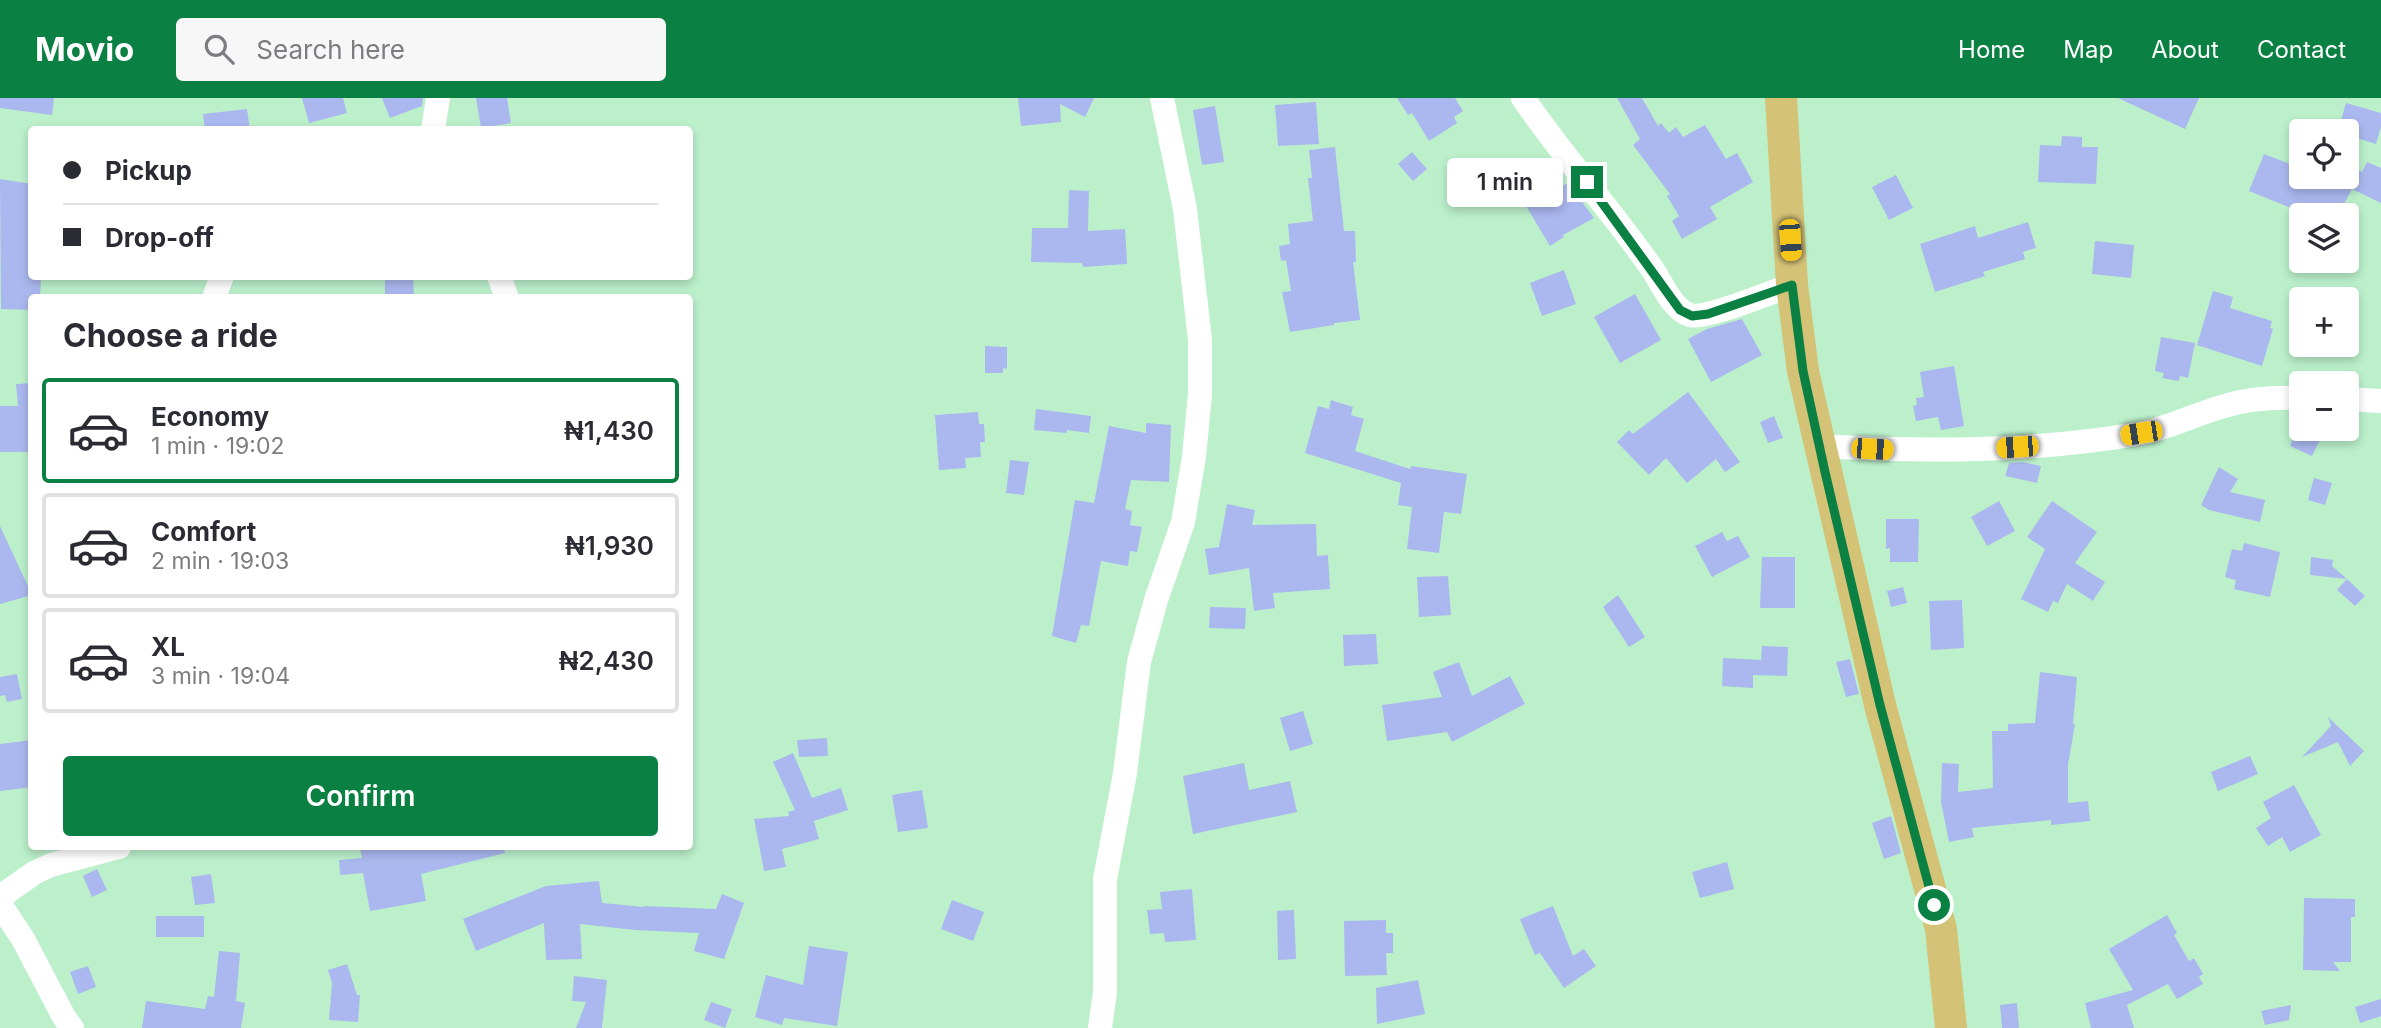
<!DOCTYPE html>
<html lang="en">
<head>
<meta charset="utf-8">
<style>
  :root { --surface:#fff; --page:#f7f7f7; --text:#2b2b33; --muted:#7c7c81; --line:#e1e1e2; --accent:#0b8043 }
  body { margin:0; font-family:Inter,sans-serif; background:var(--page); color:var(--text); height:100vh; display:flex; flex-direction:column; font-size:26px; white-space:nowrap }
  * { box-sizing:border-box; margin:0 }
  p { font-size:23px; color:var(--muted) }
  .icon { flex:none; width:38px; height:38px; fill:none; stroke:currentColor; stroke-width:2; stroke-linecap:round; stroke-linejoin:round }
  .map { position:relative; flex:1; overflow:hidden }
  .side { position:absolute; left:28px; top:196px; width:665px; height:556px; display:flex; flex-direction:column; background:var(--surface); border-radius:7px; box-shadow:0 4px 10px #0003 }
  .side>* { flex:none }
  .hud { position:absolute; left:28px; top:28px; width:665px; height:154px; border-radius:7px; box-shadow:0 4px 10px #0003; display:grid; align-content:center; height:154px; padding:0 35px; background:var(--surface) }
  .tools { position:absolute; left:2289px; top:21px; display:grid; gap:14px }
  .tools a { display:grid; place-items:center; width:70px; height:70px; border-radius:7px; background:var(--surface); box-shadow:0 4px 10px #0003; font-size:35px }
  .end { position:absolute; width:32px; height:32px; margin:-16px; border:9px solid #0b8043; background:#fff; box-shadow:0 0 0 4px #fff }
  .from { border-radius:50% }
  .bubble { position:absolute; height:49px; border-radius:7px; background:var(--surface); box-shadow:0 4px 10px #0003; font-size:23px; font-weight:600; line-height:49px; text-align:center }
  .car { position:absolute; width:21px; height:42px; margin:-21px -10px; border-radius:9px; box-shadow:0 0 5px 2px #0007; background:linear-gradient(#f5c518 24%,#345 0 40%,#f5c518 0 76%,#345 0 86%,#f5c518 0) }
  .hud b { display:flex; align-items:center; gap:24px; height:66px; font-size:26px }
  .hud b+b { border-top:2px solid var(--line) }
  .hud i { width:18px; height:18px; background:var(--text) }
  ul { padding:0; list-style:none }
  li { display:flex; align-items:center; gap:21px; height:105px; margin:0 14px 10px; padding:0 21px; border:4px solid var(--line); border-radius:7px }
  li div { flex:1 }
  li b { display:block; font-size:26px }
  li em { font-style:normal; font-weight:600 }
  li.on { border-color:var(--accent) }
  li>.icon { width:63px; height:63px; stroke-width:1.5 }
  h2 { padding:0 35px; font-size:32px; line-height:84px }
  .primary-button { display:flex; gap:14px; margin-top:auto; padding:14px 35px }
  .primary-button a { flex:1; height:80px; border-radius:7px; background:var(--accent); color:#fff; font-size:28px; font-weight:600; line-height:80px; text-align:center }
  header { display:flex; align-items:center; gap:42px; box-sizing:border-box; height:98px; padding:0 35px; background:var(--accent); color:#fff }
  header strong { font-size:33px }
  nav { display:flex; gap:38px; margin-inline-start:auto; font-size:24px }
  .search { width:490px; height:63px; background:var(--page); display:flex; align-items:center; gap:18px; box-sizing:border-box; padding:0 24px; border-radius:7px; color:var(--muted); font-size:26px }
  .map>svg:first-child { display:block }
  .building { fill:#abb8ef }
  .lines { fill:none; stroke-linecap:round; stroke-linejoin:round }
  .minor { stroke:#fff; stroke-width:24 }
  .major { stroke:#d4c277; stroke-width:32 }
  .route { stroke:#0b8043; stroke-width:9 }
</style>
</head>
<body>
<header>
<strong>Movio</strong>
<div class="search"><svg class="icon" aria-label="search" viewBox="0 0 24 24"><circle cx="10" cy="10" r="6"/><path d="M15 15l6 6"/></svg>Search here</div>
<nav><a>Home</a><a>Map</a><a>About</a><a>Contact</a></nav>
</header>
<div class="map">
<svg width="2381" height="930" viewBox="0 0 2381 930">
  <rect width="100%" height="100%" fill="#bbf0cb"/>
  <g class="building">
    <path d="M0,0h54l-2,17 -52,-7z"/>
    <path d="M302,0h41l4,15 -38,10z"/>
    <path d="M382,0h41l-1,8 -32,12z"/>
    <path d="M476,0h31l4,25 -30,5z"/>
    <path d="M1018,0h76l-9,19 -25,-13 1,18 -40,4z"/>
    <path d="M1397,0h58l8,13 -9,6 3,6 -28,18 -17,-28 -4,2z"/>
    <path d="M1617,0h25l16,28 3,-3 8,10 7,-6 7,10 22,-12 21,34 11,-6 16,29 -43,25 7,12 -35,20 -10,-18 7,-5 -12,-20 3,-2 -37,-49 7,-6z"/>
    <path d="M2118,0h81l-14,31z"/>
    <path d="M1316,4l3,42 -41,2 -3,-41z"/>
    <path d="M2346,5l35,10v14l-5,17 -29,-9v-4h-9z"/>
    <path d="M1215,8l9,56 -22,3 -9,-55z"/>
    <path d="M247,11l3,21h-45l-2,-16z"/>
    <path d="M2062,38l20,1v10h16l-2,37 -58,-2 2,-37 21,1z"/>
    <path d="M1335,49l9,84h11l1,31h-3l7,58 -26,3v2l-44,7 -8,-40 9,-1 -5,-31 -5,1 -2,-15 11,-2 -2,-20 25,-3 -5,-43h4l-3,-28z"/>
    <path d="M1412,54l15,17 -14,12 -15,-17z"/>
    <path d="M2264,56l36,14 -3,9h50v-13l15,8 5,-10 14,6v35l-29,-14 -14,26h-40l-9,-5 2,-2 -42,-17z"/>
    <path d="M1537,66l20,25 11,-6 26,35 -31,17 1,2 -14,9 -24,-40 8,-4 -18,-21z"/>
    <path d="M1896,77l17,33 -24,12 -17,-33z"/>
    <path d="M0,81l32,5v92h9l-1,22h-8v12l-31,-1z"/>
    <path d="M1069,92l20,1 -1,40 37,-2 2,35 -44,3 -1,-4 -51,-1 1,-34h36z"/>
    <path d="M2028,124l8,26 -13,4 2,7 -42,13 2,4 -50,16 -15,-48 55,-18 3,12z"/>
    <path d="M2095,143l39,4 -3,33 -39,-4z"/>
    <path d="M1564,172l12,34 -34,12 -12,-33z"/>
    <path d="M385,178h28l1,22h-29z"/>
    <path d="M2213,193l20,6 -3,11 42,13 -2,7 3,1 -11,37 -65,-21z"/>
    <path d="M1635,196l26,46 -41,23 -26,-46z"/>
    <path d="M1742,221l20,36 -51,27 -23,-43 19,-10z"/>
    <path d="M2161,239l34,6 -7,35 -8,-2 -1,5 -17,-3 2,-5 -9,-2z"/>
    <path d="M985,248l22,1v22l-4,-1v5h-18z"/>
    <path d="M1954,268l10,60 -23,4 -3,-13 -22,4 -3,-15 4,-1 -1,-7 8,-1 -4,-25z"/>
    <path d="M32,285v69h-32v-46h18l-2,-22z"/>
    <path d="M1688,294l52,70 -15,10 -9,-13 -29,24 -21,-25 -17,17 -32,-33 12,-12 4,4z"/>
    <path d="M1331,302l22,7 -2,8 13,4 -9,32 55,18 1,-3 56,8 -6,40 -17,-2 -5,41 -32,-4 5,-42 -14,-2 3,-22 -96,-30 13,-47 11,3z"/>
    <path d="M1036,311l55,7 -2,17 -22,-3v3l-33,-3z"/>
    <path d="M978,314l1,12h5l1,18h-5l1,15 -16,1 1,10 -27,2 -4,-55z"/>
    <path d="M1774,318l9,22 -15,5 -8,-21z"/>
    <path d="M1146,325l25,2 -2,57 -38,-2 -6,29 7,2 -2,14 12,2 -5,25 -7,-1 -2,15 -27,-5 -12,65 -8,-1 -5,18 -24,-7 23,-136 19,3 15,-77 37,7z"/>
    <path d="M2298,329l23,11 -9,18 -22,-10z"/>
    <path d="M1010,362l19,2 -5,33 -18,-2z"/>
    <path d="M2023,364l18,4 -4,17 -32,-7 4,-13z"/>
    <path d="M2219,369l19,12 -8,13 35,8 -5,22 -51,-12 -8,-5z"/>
    <path d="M2314,380l18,5 -7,22 -17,-5z"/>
    <path d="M1999,403l16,30 -28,15 -16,-29z"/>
    <path d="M2052,403l45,31 -22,31 30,19 -12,19 -26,-17 -9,19 -5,-2 -5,11 -27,-13 24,-50 -18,-12z"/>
    <path d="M1227,406l28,6 -3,15 64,-1 1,32 11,-1 2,34 -57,4 2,15 -21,3 -5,-43 -40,7 -4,-26 14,-2z"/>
    <path d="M1886,421h33l-1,43h-28v-14l-4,1z"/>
    <path d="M0,428l32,69 -32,9z"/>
    <path d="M1722,434l5,9 11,-5 12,21 -38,20 -17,-31z"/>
    <path d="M2244,445l36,9 -10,45 -36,-8 2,-9 -11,-3 7,-28 10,2z"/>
    <path d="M1762,459h33v51h-35z"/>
    <path d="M2311,459l22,3 -1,6 15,13 -37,-4z"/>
    <path d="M1448,478l3,39 -32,2 -2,-40z"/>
    <path d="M2347,481l18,17 -10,10 -18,-16z"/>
    <path d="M1903,489l4,16 -16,4 -4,-16z"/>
    <path d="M1618,497l27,42 -16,10 -26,-40z"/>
    <path d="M1962,502l2,48 -33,2 -2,-49z"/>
    <path d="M1210,509l36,1 -1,21 -36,-1z"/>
    <path d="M1376,536l2,30 -34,2 -1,-31z"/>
    <path d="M1762,548l26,1 -1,29 -34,-1v13l-31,-2 1,-28 38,2z"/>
    <path d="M1850,561l9,35 -13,3 -10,-35z"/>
    <path d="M1459,564l13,34 38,-20 15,28 -73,38 -5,-10 -60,9 -5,-36 60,-8 -9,-25z"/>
    <path d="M2040,574l37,5 -4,47h2l-7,41v38l20,-2 2,20 -39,4v-5l-79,8 2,9 -25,5 -8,-40 1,-39 17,1 -1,28 35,-4 -1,-57h16v-7l27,-1z"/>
    <path d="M17,576l5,25 -15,3 -2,-7 -5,1v-19z"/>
    <path d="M1303,613l10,33 -23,7 -10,-33z"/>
    <path d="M2328,619l36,34 -14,15 -12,-24 -36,15 29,-31z"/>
    <path d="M827,640l1,18 -29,1 -2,-17z"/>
    <path d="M32,642v47l-32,4v-47z"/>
    <path d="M793,655l19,45 29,-10 7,22 -34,11 5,18 -37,10 4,18 -22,4 -10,-52 35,-3 -1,-4 7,-2 -22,-48z"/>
    <path d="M2250,658l8,18 -40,17 -7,-19z"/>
    <path d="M1244,665l5,27 41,-9 7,31 -104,22 -10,-58z"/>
    <path d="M2294,687l27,50 -31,17 -8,-15 -14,9 -12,-18 15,-10 -8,-16z"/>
    <path d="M922,692l6,38 -30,4 -6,-37z"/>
    <path d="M1891,718l10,37 -17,6 -12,-36z"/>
    <path d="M360,749h144l1,6 -84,21 5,27 -56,10 -7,-38 -23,2 -1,-15 23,-2z"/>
    <path d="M1727,764l7,27 -34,9 -8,-26z"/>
    <path d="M97,771l10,21 -15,7 -9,-21z"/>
    <path d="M211,776l4,29 -20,2 -4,-28z"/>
    <path d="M599,783l3,22 42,4v-1l72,3 6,-15 22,9 -20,56 -30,-8 5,-18 -64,-3 -55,-6 2,35 -36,1 -2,-37 -68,28 -13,-32 83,-33z"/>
    <path d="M1192,791l4,51 -31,2 -1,-9 -14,1 -3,-24 15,-1 -2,-17z"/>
    <path d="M2304,800l51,1v18h-4v45h-18l7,9 -37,-1z"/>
    <path d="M952,802l32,12 -11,29 -32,-12z"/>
    <path d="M1553,808l20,50 11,-7 12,17 -32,22 -24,-35 -5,2 -15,-36z"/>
    <path d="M1294,812l2,49 -18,1 -1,-49z"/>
    <path d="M2167,817l10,18 -3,2 15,26 5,-3 9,16 -4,3 4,7 -26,15 -9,-15 -41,21 7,23h-43l-6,-25 48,-13 -24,-41z"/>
    <rect x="156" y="818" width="48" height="21"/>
    <path d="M1386,822v13h7v20h-7l1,22 -42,1 -1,-55z"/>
    <path d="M809,848l39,6 -11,74 -53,-8 -2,7 -27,-8 11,-42 37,10z"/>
    <path d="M219,853l21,2 -4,48 9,2 -4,25h-99l4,-27 59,8 3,-13 6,1z"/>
    <path d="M347,866l10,31h3l-2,27 -29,-2 3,-37 -4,-13z"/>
    <path d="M88,868l8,21 -18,7 -8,-22z"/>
    <path d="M574,878l33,4 -5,48h-26l10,-26 -14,-1z"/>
    <path d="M1418,882l7,34 -48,10 -1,-36z"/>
    <path d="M2381,901v17l-21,7 -5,-16z"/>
    <path d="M711,904l21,7 -7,19 -21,-8z"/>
    <path d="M2017,905l2,25h-17l-2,-23z"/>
    <path d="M2291,907l-2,15 -24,5 -4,-14z"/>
  </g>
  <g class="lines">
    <g class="minor">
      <path d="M1523,0c41,60 89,113 130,172 9,14 20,40 37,45 15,5 84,-24 102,-30"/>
      <path d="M433,32l5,-32"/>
      <path d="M499,178l8,22"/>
      <path d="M214,200l8,-22"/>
      <path d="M2347,301l34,2"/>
      <path d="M1819,348c106,6 213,6 318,-12 31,-5 60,-21 91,-29 23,-7 49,-8 73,-7"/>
      <path d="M0,799l34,-24 17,-8 68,-18"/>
      <path d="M0,806l23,35 41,78 8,11"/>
      <path d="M1100,930l5,-36v-113l20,-106 14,-111 17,-62 27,-78 11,-65 6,-63v-54l-15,-131 -23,-111"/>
    </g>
    <path class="major" d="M1781,0l11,187 11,86 77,334 61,224 10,99"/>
  </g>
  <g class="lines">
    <path class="route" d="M1587,84l93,128 12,6 16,-2 84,-29 11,86 22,101 55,233 54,200"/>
  </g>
</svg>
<div class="tools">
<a><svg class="icon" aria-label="locate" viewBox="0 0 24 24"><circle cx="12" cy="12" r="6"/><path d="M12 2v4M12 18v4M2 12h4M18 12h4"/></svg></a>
<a><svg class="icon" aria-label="layers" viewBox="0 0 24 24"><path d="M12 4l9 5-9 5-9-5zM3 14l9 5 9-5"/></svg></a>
<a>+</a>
<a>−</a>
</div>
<i class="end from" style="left:1934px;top:807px"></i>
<i class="end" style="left:1587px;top:84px"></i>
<div class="bubble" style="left:1447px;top:60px;width:116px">1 min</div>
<i class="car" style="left:1790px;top:142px;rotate:176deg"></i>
<i class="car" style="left:2141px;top:335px;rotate:261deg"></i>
<i class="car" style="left:2017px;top:349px;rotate:266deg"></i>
<i class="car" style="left:1872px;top:351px;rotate:93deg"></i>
<div class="hud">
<b><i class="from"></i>Pickup</b>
<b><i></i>Drop-off</b>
</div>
<section class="side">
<h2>Choose a ride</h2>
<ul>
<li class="on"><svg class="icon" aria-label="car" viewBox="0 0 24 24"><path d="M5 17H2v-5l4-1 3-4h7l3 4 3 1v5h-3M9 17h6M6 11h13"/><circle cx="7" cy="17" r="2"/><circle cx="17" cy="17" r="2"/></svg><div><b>Economy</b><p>1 min · 19:02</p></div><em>₦1,430</em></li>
<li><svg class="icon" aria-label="car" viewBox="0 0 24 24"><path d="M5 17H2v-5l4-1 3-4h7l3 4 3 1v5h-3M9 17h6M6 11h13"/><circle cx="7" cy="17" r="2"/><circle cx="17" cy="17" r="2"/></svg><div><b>Comfort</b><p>2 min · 19:03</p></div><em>₦1,930</em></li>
<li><svg class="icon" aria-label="car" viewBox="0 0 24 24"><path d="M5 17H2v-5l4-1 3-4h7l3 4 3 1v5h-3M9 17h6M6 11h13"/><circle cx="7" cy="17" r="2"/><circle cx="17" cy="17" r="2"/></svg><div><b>XL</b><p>3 min · 19:04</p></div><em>₦2,430</em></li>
</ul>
<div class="primary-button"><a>Confirm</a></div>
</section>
</div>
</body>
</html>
